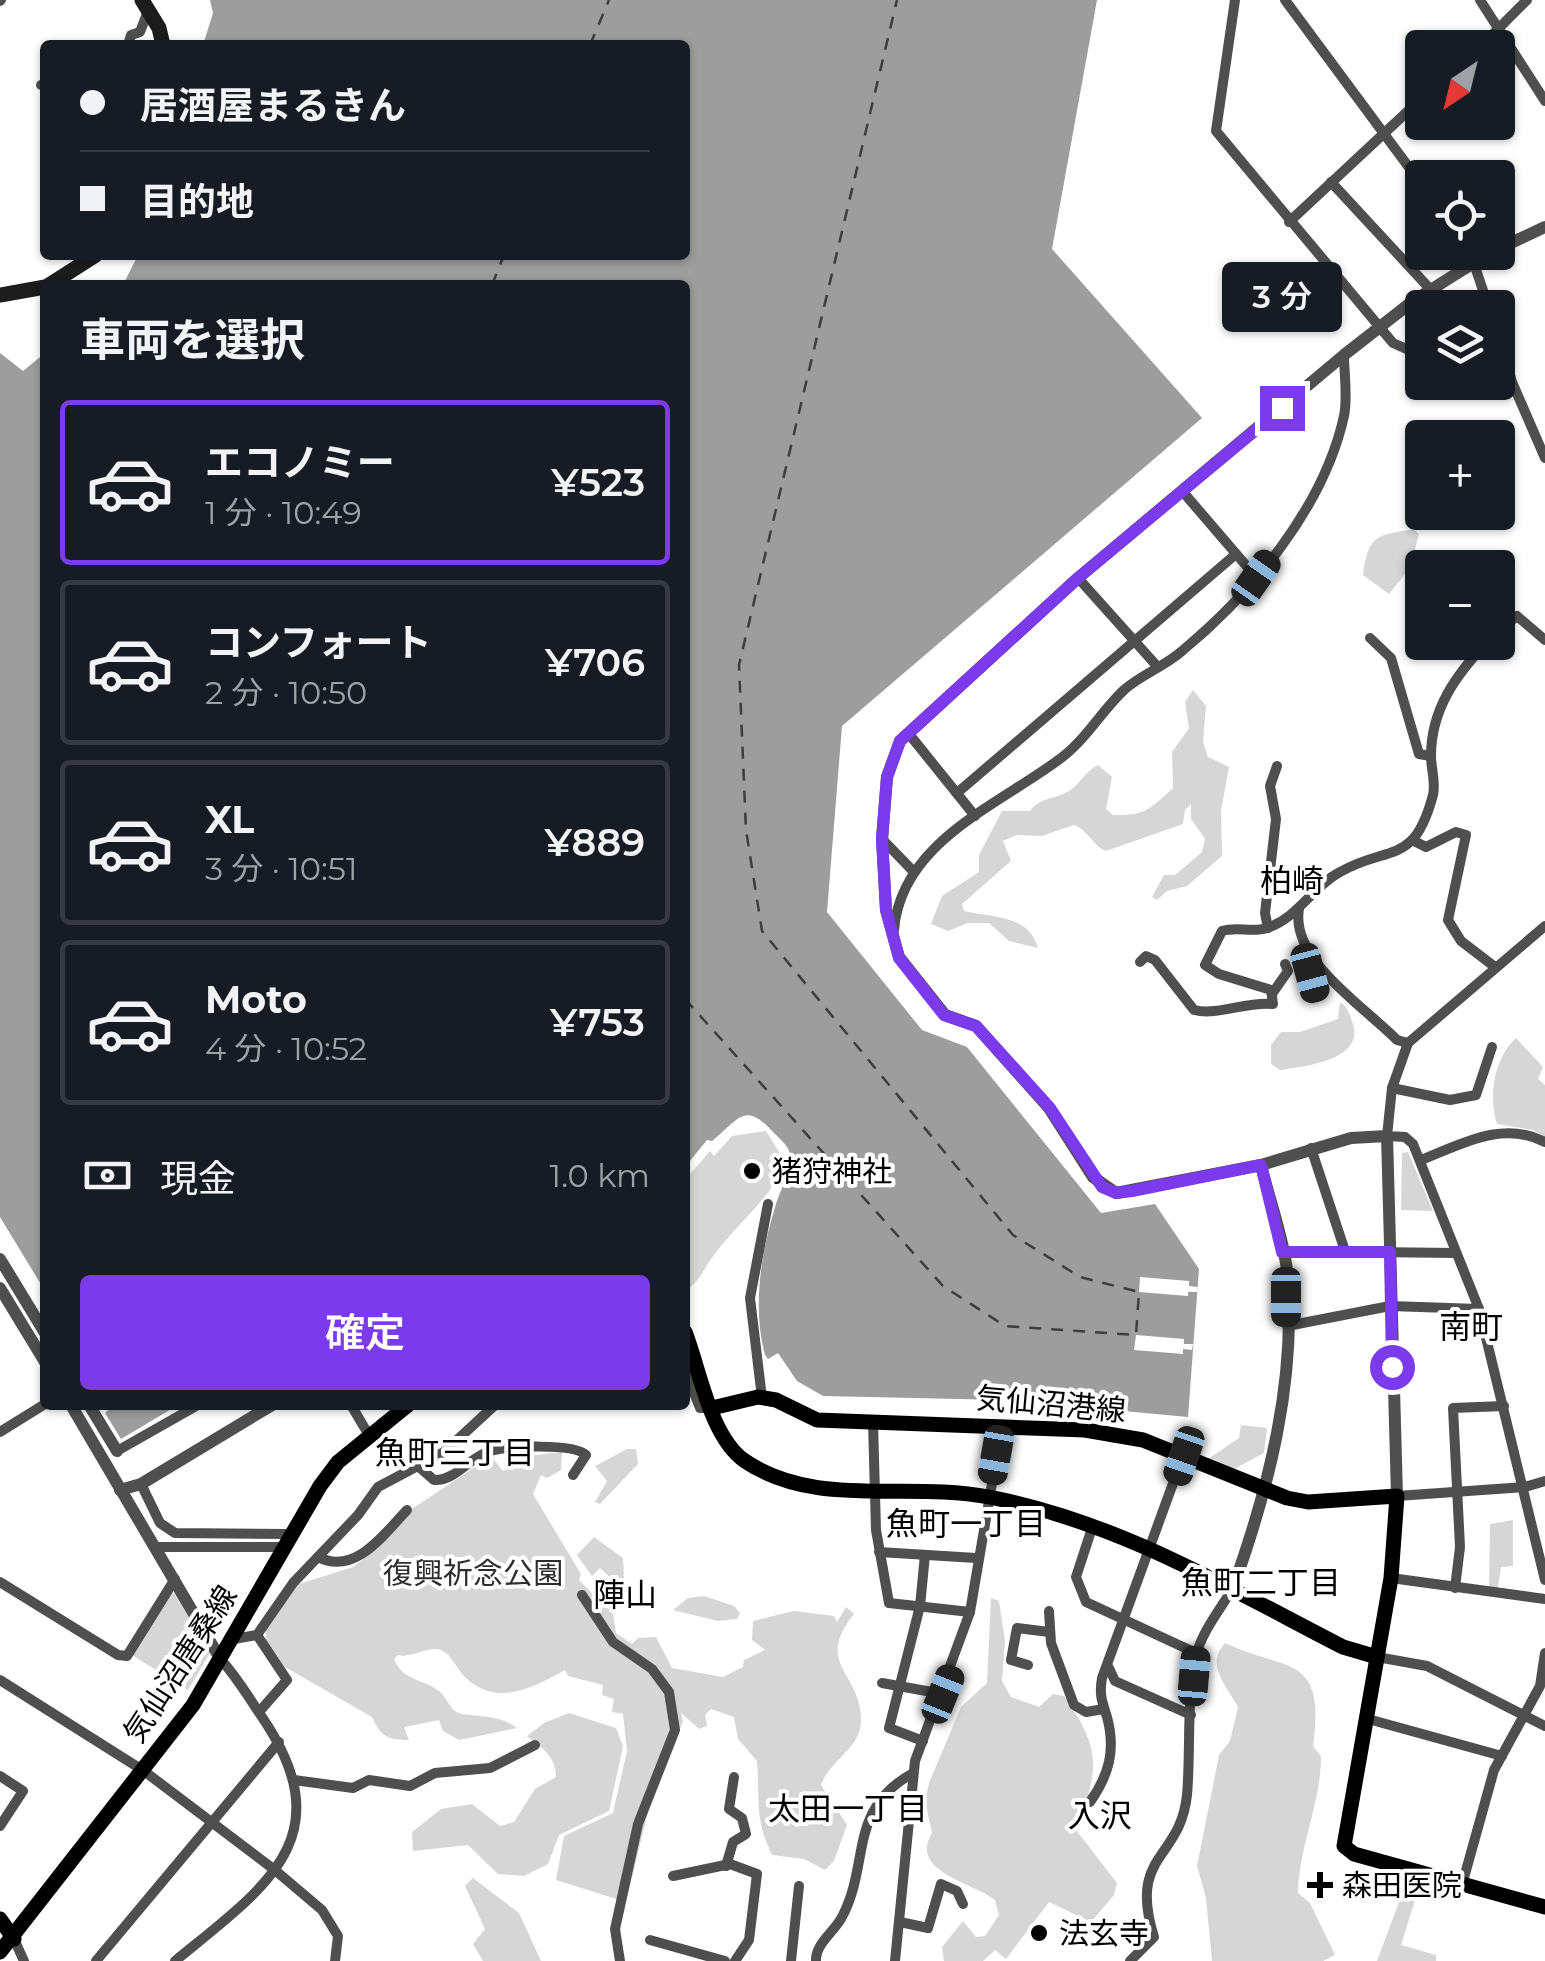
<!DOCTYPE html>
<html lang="ja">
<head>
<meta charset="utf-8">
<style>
  :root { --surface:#171b24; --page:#20242c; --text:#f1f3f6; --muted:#9ea1a6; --line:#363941; --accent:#7c3aed }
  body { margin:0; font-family:Montserrat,"Noto Sans JP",sans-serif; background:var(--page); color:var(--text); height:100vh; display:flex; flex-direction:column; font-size:38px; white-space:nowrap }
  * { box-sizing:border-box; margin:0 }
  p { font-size:32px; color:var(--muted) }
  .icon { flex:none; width:55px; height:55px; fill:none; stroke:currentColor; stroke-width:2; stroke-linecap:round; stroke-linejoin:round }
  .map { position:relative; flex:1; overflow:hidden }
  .drawer { position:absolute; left:40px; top:280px; width:650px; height:1130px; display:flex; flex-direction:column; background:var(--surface); border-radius:10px; box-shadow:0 2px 8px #0004 }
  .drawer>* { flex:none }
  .hud { position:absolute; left:40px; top:40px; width:650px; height:220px; border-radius:10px; box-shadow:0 2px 8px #0004; display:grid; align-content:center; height:220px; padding:0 40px; background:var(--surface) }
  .needle { width:65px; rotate:215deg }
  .buttons { position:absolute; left:1405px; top:30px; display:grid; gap:20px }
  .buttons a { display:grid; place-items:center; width:110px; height:110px; border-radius:10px; background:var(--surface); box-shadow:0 2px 8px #0004; font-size:50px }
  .end { position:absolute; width:45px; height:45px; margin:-22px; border:12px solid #7c3aed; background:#fff; box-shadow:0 0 0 5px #fff }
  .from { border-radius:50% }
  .bubble { position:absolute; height:70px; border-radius:10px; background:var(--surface); box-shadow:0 2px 8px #0004; font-size:32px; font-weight:600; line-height:70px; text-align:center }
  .car { position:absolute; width:30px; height:60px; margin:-30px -15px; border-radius:12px; box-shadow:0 0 8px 2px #0007; background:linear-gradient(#222 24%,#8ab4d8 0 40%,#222 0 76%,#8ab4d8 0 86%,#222 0) }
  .hud b { display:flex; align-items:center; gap:35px; height:95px; font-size:38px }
  .hud b+b { border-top:2px solid var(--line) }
  .hud i { width:25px; height:25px; background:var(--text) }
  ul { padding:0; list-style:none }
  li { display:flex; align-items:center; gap:30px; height:165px; margin:0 20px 15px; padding:0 20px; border:5px solid var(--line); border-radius:10px }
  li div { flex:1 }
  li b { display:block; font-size:38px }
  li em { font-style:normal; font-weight:600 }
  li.selected { border-color:var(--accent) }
  li>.icon { width:90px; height:90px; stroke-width:1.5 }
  h2 { padding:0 40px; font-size:45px; line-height:120px }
  .pay { display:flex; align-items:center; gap:25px; height:110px; padding:0 40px; font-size:38px }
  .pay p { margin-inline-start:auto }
  .cta { display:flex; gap:20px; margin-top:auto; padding:20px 40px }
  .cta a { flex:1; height:115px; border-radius:10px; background:var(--accent); color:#fff; font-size:40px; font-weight:600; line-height:115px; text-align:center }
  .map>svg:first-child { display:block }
  .green { fill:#d6d6d6 }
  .water { fill:#9d9d9d }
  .pier { fill:#fff }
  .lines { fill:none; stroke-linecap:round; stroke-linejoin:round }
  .ferry { stroke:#3e3e3e; stroke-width:2.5; stroke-dasharray:12 10; stroke-linecap:butt }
  .minor { stroke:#4f4f4f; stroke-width:10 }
  .tertiary { stroke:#4f4f4f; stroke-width:12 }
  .secondary { stroke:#1c1c1c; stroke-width:15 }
  .primary { stroke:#000; stroke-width:15 }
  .route { stroke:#7c3aed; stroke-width:12 }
  .poi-dot { fill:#000; stroke:#fff; stroke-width:4 }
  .labels { text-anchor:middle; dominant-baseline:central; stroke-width:8; stroke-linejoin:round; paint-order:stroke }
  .poi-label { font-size:30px; fill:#000; stroke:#fff; text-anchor:start }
  .street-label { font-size:30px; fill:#000; stroke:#fff }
  .park-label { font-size:30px; fill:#2d2d2d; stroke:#fff }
  .neighbourhood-label { font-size:32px; fill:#000; stroke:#fff }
</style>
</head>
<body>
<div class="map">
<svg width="1545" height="1961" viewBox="0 0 1545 1961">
  <rect width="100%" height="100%" fill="#fff"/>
  <g class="green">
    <path d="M1413,529l6,5 -9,34 -21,26 -26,-19c6,-42 14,-39 50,-46z"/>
    <path d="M1193,690l13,16 -3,36 5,15 21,10 -8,44 1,45 -35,30 -20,5 -10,9 -5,-3 12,-22h11l27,-23 3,-13 -14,-20v-15l-6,6 -2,14 -77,27c-14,-6 -17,-20 -32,-26l-32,11 -25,-1 -14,6 8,20 -49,43 2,7c29,7 64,3 74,37l-29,-7 -20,-18h-21l-20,8 -17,-7 11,-28 37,-24v-17l23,-44h28c10,-14 23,-11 37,-19 12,-6 17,-20 31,-27l14,12 -6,32 7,6c32,1 37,-6 60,-27l-1,-36 17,-24 -4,-26z"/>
    <path d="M1340,1002c7,5 9,10 12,19 15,39 -46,45 -72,49l-9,-6v-19l10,-13h19l38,-13z"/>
    <path d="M1516,1038l27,29 -5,12 7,6v52l-12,-7 -36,-6c-9,-27 -3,-66 19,-86z"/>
    <path d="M766,1131l20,32c-17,37 -48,60 -72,92 -11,14 -13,26 -29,36v-111l25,-29 4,5 18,-20z"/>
    <path d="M1408,1152l25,59 -32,-1 1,-57z"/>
    <path d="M1241,1425l26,3 -3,25 -30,16 -26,-10 31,-21z"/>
    <path d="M627,1449h9l2,15 -38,40 -5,-2 12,-21 -12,-15z"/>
    <path d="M562,1452l-1,18 -14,8 -6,-3 -8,19 48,80 -2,6 34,34 3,19 16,11 6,-6 18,-1 16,31 51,9 20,-10 1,-7 21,-10 -13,-10 1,-19 41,-10 40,5 3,6 9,-15 8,7c-41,51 8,59 7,107 0,27 -31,39 -40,64l26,40 -13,36 -9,9 -21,-11 -32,-4c-18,-37 -12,-55 -15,-94l-19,-22 -4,-22 -23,-8 -6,6 2,11 -8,3 -18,-16 2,8 -35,91 -22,90 -70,-22 8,-44 49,-23 14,-62 -4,-37 -11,-2 2,-13 -12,-4 1,-10 -35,-9 -3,-6c-32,18 -70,38 -101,6 -7,-7 -12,-20 -21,-25 -13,-7 -30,8 -45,4l-4,4c10,23 28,19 45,32 9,7 10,20 23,23 20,3 38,1 55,14l-58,12 -16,-9 -4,-11 -35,7 5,13c-21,0 -28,-3 -37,-23l-87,-50 -19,-27v-10l30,-45 57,-18 22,-17 37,-41 79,-53 12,15 25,-15z"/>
    <path d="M1513,1520v46l-12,1 -3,21 -9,-1 1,-63z"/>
    <path d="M594,1537l29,21 1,20 -11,2 -13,-12 -8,8 -15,-21z"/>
    <path d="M174,1593l36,60 -22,37 -56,-35 36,-61z"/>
    <path d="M704,1596l30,10 6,7 -3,6 -19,2 -45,-11 15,-12z"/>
    <path d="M991,1598l8,3 6,40 -3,40 9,16 28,10 14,-13 11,2c38,54 35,73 12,134l41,53 -3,12 -23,27 -42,-20 -43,57 -11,-9 -12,11h-39l-2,-14 21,-26 13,16 9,-1 14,-21 -4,-15c-20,-17 -87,-28 -63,-67l-7,-32 4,-18 32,-76 26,-24z"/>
    <path d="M1225,1643c62,29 101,10 88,103l8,10c0,47 -22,90 -23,137l12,10 25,52 -12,6h-111l-6,-63 -9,-32 22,-111 11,-14 8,-34c-12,-22 -33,-42 -13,-64z"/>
    <path d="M569,1713l47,15 7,18 -14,65 -50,24 -11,29 -24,12 -26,-2 -30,-29 -55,6 -1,-19 29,-23 31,-5 28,22 14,-4 21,-33 21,-12c0,-20 -13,-29 -29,-41l17,-13z"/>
    <path d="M473,1878l46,35 22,48h-58l-10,-17 12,-15 -20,-43z"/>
    <path d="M1408,1878l13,3 -20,64 35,10v6h-59z"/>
  </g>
  <g class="water">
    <path d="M210,0h887l-45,249 150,169 -360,308 -15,186 95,118 45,17 134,166 54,-9 44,65 -11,148 -184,-17 -181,-4 -26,-15 -19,-28 -10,6 -3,-4c-13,-48 -4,-103 11,-151 4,-13 13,-29 14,-43 2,-12 -6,-18 -14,-26 -31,-34 -34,-19 -64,6l-5,-1 -22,27v-882h-562l15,-30h547v-210h-482l10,-32z"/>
    <path d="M0,353l23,18 22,-18v938l-45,-74z"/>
    <path d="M114,1405h64l-57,34 -16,-26z"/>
  </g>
  <g class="pier">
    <path d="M1140,1277l49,4v5l9,1 -1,5h-9v4l-49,-4z"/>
    <path d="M1136,1335l48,4v5h9l-1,6 -9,-1v5l-49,-4z"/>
  </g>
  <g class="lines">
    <g class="ferry">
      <path d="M590,45l19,-45"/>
      <path d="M492,285l12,-30"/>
      <path d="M685,999l258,287 62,40 131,9 3,-43 -59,-15 -67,-42 -251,-304 -16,-101 -7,-165 158,-665"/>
    </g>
    <g class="minor">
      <path d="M1235,0l-19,131 177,212 29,13"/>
      <path d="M1285,0l137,185"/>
      <path d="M1480,0l65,101"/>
      <path d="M0,1l1,-1"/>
      <path d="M128,45l3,-10 9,-3 8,-21"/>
      <path d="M1479,48l48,-48"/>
      <path d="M41,85h4"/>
      <path d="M1331,182l100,108"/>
      <path d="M1289,222l133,-124"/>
      <path d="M1470,252l19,56"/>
      <path d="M1498,335l14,47 33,76"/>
      <path d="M1183,492l73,85"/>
      <path d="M1078,578l78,87"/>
      <path d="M1498,631l19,-15 28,24"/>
      <path d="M1370,638l21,20 28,96 12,2"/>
      <path d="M909,734l66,82"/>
      <path d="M957,793l279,-239"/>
      <path d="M882,839l32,33"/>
      <path d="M1412,840l14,7 30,-15 10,3 -18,85 13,21 34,26"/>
      <path d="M1299,909c-9,51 66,98 98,131l11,3"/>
      <path d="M1545,926l-137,117 -16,45 -5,48 18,1 8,7 66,165 66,271"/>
      <path d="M1268,928l-3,-15 11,-94 -6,-33 7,-20"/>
      <path d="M894,930c7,-87 102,-124 163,-169 28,-19 44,-50 68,-72 18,-15 40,-23 57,-38 70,-58 142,-144 162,-235 4,-19 0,-42 0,-61"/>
      <path d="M1304,945l12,52"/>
      <path d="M1140,962l6,-6 9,4 39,50c24,6 52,-9 79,-6l-2,-14 -52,-16 -14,-9 17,-34c15,-5 30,2 45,-3 31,-10 46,-42 73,-56 49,-28 74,-5 93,-77 3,-13 -2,-26 -2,-39 0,-47 25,-81 56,-114"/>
      <path d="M1272,994l16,-23 -3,-7"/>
      <path d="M1392,1088l58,12 26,-5 16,-48"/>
      <path d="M1311,1148l34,103"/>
      <path d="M1421,1160c41,-16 81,-40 124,-18"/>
      <path d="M1282,1251l174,2"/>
      <path d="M1287,1326l103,-20 89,3"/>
      <path d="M685,1370l15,38h12"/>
      <path d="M762,1398l-12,-100 18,-94"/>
      <path d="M351,1405l19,32"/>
      <path d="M873,1422l3,108 13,73 81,9"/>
      <path d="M0,1432l45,-28"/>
      <path d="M117,1451l81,-46"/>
      <path d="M419,1467l15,13c22,1 35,-23 56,-29 17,-5 84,-8 96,4l-13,20"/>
      <path d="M141,1484l19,39 15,10 115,1"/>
      <path d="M1397,1496l128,-9 20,-6"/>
      <path d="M1093,1525l-17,52 10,25 110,51"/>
      <path d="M155,1547h128"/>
      <path d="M879,1552l97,6"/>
      <path d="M318,1557c37,19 66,-23 89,-47"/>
      <path d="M1391,1578l154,21"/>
      <path d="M0,1582l118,73 9,1 48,-77"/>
      <path d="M1455,1588l5,-41 -7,-139 51,-2"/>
      <path d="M582,1595l31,47 39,27 17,23 6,38 -37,94 -23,105 5,32"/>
      <path d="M1049,1611l2,32 23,62 12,7 18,-3"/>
      <path d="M257,1635l30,45 -28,32"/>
      <path d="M234,1639l23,-4 36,-52 65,-68 20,-28 66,-35 51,-47"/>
      <path d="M1377,1657l50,9 118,60"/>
      <path d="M1028,1665l-17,-5 6,-32 32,4"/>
      <path d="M1109,1668l6,13 76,34"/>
      <path d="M0,1680l144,91 132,100 46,39 16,26 -3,25"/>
      <path d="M882,1683l61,11"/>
      <path d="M1368,1719l134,37"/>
      <path d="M923,1741l-34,-13 31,-122 5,-51"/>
      <path d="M0,1776l23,15 -23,35"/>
      <path d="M294,1780l59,8 16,-8 41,6 25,-13 55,-5 45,-23"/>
      <path d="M1090,1802c19,-27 26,-52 17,-85 -5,-16 -8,-22 -5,-39l81,-222"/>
      <path d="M726,1866l7,-24 13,-8 -4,-16 -13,-9 5,-32"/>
      <path d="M673,1876l57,-12 27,10 -8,66 -14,21"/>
      <path d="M1462,1885l32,-115 46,-84 5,-33"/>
      <path d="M900,1922l28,6 13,-44 16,7 6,13"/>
      <path d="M14,1939l10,22"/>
      <path d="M650,1940l75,21"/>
      <path d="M96,1961l183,-219"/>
      <path d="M175,1961c90,-74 169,-123 87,-244 -13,-19 -25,-40 -41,-57"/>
      <path d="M791,1961l8,-75"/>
      <path d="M816,1961c-1,-18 20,-30 27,-46 27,-53 5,-106 70,-142"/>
      <path d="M895,1961l20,-200 55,-149 32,-187"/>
      <path d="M1130,1961l24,-24c-26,-84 26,-76 33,-142 4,-45 -1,-94 9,-139 5,-23 25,-48 37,-68"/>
    </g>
    <g class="tertiary">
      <path d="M1498,249l47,-22"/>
      <path d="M1261,1165l90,-27 36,-2 10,360"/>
      <path d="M0,1259l45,74"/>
      <path d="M0,1288l45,74"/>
      <path d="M71,1405l150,255"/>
      <path d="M89,1405l28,46"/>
      <path d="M120,1490l21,-6 131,-79"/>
      <path d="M1233,1588c36,-101 64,-209 54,-318 -4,-34 -18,-71 -26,-105l-145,28 -23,-16 -44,-69 -73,-82 -31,-11 -46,-58 -13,-47 -4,-71 5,-62 13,-36 178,-163 266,-223 69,-54 78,-49"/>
    </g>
    <g class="secondary">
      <path d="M142,0l17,28 4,17"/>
      <path d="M49,285l47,-30"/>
      <path d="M0,295l45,-8"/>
    </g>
    <g class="primary">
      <path d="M685,1332c15,38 25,105 60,129 71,48 163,20 244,36 130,25 239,91 354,150l34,10"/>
      <path d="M712,1408l46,-11 18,3 41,20 268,10 58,10 144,58 21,4 89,-6 -6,82 -47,268 10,8 191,53"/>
      <path d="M0,1919l14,20"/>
      <path d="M0,1952l193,-247 127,-219 18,-24 70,-57"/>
    </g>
  </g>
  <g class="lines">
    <path class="route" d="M1282,408l-204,170 -178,163 -13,36 -5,62 4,71 13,48 45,57 32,11 74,82 52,79 14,6 16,-2 129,-26 21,87h108l2,115"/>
  </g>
  <g class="poi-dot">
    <circle cx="752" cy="1171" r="10"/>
    <path d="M1315 1870h10v10h10v10h-10v10h-10v-10h-10v-10h10z"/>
    <circle cx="1039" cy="1933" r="10"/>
  </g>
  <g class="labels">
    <g class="poi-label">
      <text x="772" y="1171">猪狩神社</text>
      <text x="1342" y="1885">森田医院</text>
      <text x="1059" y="1933">法玄寺</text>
    </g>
    <g class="street-label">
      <text transform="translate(1051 1404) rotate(5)">気仙沼港線</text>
      <text transform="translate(180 1664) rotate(-57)">気仙沼唐桑線</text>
    </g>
    <g class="park-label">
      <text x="473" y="1573">復興祈念公園</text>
    </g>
    <g class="neighbourhood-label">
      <text x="1292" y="880">柏崎</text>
      <text x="1471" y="1326">南町</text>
      <text x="455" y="1452">魚町三丁目</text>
      <text x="966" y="1523">魚町一丁目</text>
      <text x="1261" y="1582">魚町二丁目</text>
      <text x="625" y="1594">陣山</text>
      <text x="848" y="1808">太田一丁目</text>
      <text x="1100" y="1815">入沢</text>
    </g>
  </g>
</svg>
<div class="buttons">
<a><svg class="needle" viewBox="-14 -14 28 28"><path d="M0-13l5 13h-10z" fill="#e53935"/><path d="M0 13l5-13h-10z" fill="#9ea1a6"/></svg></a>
<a><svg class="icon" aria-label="locate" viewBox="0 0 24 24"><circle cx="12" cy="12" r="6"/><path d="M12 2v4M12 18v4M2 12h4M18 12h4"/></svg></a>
<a><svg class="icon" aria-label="layers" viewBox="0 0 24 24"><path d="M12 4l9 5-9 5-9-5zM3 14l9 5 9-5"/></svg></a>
<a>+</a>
<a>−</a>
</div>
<i class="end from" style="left:1392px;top:1367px"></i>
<i class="end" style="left:1282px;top:408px"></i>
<div class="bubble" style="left:1222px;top:262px;width:120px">3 分</div>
<i class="car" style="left:1256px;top:578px;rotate:35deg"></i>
<i class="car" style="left:1310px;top:973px;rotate:165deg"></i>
<i class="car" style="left:1286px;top:1297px;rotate:180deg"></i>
<i class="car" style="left:996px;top:1455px;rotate:190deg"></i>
<i class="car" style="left:1184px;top:1456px;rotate:199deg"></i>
<i class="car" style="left:1194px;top:1676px;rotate:5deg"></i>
<i class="car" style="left:943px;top:1694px;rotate:22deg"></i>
<div class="hud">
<b><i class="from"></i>居酒屋まるきん</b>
<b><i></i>目的地</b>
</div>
<section class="drawer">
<h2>車両を選択</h2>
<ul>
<li class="selected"><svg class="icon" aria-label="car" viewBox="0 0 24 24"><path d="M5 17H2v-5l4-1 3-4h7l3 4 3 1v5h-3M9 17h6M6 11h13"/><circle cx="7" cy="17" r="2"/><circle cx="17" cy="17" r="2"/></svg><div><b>エコノミー</b><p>1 分 · 10:49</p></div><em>¥523</em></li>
<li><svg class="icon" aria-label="car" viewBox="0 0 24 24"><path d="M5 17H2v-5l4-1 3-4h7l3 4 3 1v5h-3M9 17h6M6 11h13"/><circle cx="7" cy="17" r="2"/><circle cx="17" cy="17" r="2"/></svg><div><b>コンフォート</b><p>2 分 · 10:50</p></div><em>¥706</em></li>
<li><svg class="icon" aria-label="car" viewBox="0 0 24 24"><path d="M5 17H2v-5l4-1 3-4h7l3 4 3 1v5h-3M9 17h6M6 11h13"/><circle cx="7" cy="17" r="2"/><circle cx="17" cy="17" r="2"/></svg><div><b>XL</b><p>3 分 · 10:51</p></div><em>¥889</em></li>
<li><svg class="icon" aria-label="car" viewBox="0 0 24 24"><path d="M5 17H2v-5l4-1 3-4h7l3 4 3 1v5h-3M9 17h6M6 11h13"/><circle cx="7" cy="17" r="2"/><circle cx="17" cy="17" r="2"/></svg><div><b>Moto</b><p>4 分 · 10:52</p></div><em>¥753</em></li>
</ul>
<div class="pay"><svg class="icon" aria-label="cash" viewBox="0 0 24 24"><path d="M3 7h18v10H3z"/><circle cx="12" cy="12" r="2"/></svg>現金<p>1.0 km</p></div>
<div class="cta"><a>確定</a></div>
</section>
</div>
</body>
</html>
